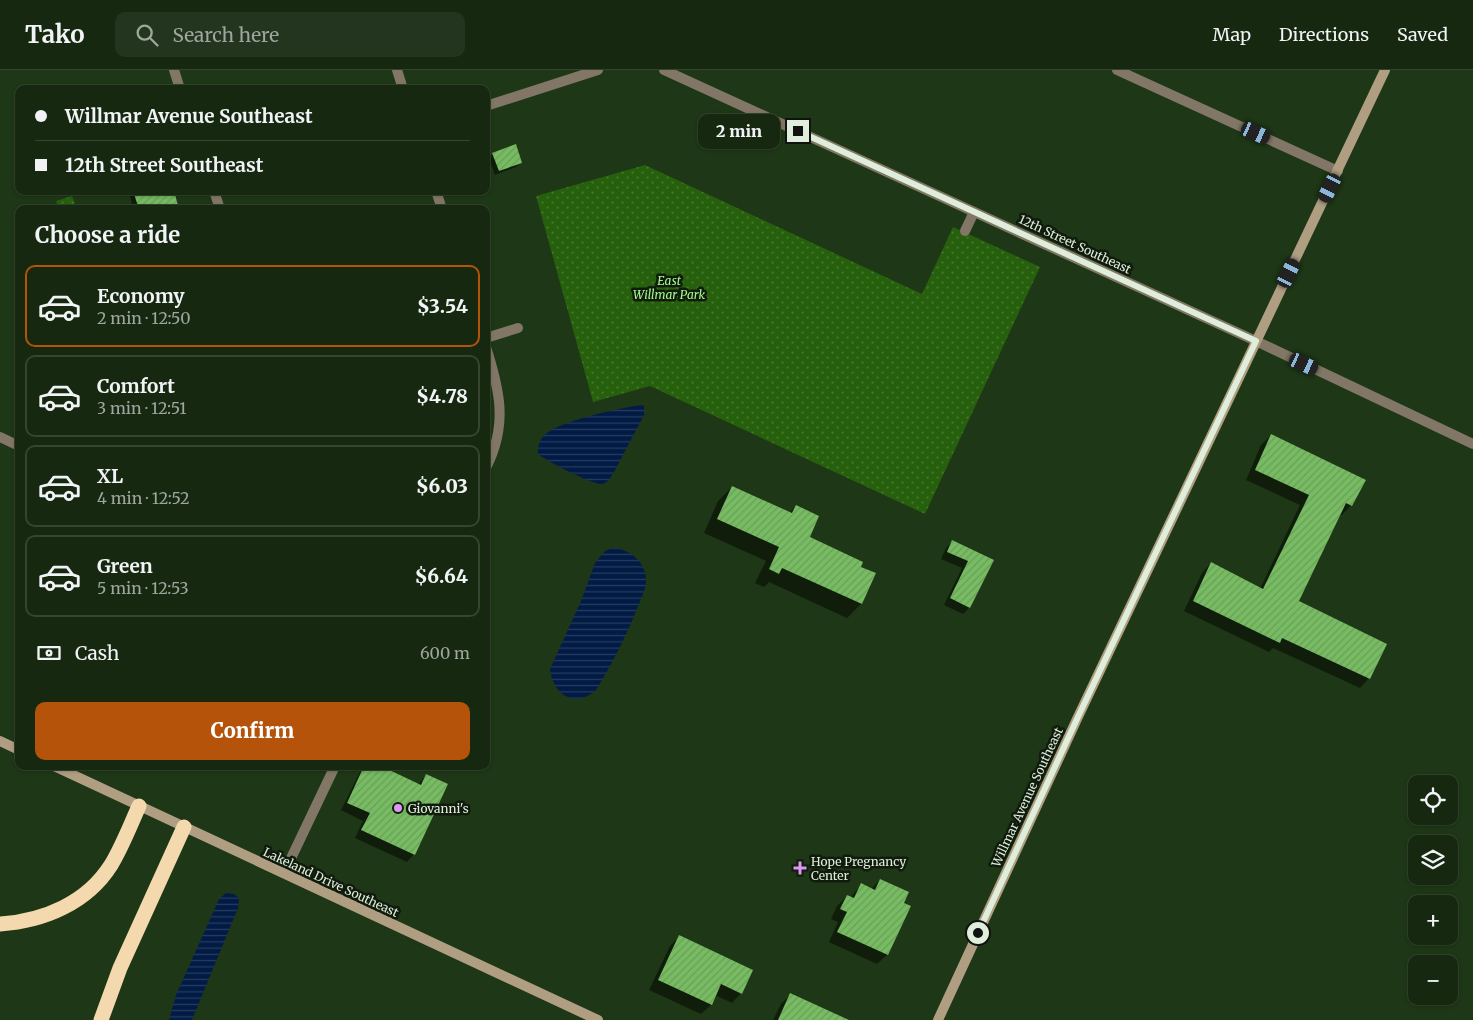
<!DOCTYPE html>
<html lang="en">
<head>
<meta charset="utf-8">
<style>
  :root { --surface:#162910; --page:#23351e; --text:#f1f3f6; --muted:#9ea69f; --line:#354530; --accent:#b45309 }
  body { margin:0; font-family:Merriweather,serif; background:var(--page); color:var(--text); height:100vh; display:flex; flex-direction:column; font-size:19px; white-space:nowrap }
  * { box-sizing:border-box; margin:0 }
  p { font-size:16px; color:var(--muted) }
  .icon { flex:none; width:28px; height:28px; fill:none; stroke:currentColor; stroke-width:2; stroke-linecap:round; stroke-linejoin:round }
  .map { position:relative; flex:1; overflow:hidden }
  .details { position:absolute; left:15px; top:135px; width:475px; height:565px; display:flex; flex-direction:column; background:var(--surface); border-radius:10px; box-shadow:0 1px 4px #0004,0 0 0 1px var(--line) }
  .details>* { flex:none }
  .banner { position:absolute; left:15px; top:15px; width:475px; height:110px; border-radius:10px; box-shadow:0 1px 4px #0004,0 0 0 1px var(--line); display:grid; align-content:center; height:110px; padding:0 20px; background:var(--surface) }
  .tools { position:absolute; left:1408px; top:705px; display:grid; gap:10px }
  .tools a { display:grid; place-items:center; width:50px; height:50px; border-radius:10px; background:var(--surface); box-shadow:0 1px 4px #0004,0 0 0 1px var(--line); font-size:25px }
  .end { position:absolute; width:22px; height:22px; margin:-11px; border:6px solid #deeeda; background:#111; box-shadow:0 0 0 2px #111 }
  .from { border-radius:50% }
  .bubble { position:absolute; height:35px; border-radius:10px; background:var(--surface); box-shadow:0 1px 4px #0004,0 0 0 1px var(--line); font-size:16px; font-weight:800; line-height:35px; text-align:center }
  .car { position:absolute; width:15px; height:30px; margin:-15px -8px; border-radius:6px; box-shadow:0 0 4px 1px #0007; background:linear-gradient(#222 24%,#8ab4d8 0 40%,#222 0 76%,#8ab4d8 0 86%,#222 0) }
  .banner b { display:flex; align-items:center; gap:18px; height:48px; font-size:19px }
  .banner b+b { border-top:1px solid var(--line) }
  .banner i { width:12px; height:12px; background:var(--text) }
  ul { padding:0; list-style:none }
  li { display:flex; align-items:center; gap:15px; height:82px; margin:0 10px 8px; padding:0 10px; border:2px solid var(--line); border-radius:10px }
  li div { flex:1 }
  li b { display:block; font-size:19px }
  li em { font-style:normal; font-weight:800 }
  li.active { border-color:var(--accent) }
  li>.icon { width:45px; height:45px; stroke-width:1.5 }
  h2 { padding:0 20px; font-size:22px; line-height:60px }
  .pay { display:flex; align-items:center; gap:12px; height:55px; padding:0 20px; font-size:19px }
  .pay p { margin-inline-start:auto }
  .action { display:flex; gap:10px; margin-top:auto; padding:10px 20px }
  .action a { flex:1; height:58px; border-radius:10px; background:var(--accent); color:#fff; font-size:20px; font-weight:800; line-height:58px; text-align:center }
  header { display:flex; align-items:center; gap:30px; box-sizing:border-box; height:70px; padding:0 25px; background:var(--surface); border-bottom:1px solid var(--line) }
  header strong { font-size:24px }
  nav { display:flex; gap:28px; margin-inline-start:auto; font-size:18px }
  .search { width:350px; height:45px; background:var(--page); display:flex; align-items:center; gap:12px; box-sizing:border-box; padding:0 18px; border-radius:10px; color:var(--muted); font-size:19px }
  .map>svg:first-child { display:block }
  .park { fill:url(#park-dots) }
  .water { fill:url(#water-rules) }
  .shadow { fill:#0007 }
  .building { fill:url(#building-hatch) }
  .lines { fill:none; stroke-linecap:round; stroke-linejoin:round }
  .street { stroke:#827766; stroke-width:10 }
  .secondary { stroke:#b09e83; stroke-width:10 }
  .highway { stroke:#f5d9ae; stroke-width:15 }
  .route { stroke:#deeeda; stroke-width:6 }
  .poi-dot { fill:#de98f2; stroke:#101b0d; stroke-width:2 }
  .labels { text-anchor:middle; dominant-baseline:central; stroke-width:5; stroke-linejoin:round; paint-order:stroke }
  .street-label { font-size:12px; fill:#deeeda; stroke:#101b0d }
  .park-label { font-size:12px; font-style:italic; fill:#a4fb89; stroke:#101b0d }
  .poi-label { font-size:12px; fill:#deeeda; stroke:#101b0d; text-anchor:start }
</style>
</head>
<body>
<header>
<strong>Tako</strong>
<div class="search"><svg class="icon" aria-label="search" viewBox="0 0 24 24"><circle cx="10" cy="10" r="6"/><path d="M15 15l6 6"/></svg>Search here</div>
<nav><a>Map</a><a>Directions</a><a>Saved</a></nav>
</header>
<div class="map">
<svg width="1473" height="950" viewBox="0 0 1473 950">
  <defs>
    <pattern id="park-dots" width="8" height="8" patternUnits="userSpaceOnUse" patternTransform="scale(1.25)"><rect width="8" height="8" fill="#26600c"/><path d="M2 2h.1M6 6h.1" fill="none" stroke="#45772f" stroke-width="1.8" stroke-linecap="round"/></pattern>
    <pattern id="water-rules" width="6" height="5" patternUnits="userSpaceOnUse" patternTransform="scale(1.25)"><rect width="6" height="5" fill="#021b45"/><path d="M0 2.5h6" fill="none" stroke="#263c5f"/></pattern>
    <pattern id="building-hatch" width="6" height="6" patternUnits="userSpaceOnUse" patternTransform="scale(1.25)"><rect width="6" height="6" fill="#77bb62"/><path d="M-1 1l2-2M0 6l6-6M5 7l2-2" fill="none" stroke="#6a9e5a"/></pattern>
  </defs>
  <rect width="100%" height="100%" fill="#1e3716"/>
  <g class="park">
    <path d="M645,95l277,129 31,-67 87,40 -115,247 -275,-128 -57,16 -57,-206z"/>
    <path d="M72,126l5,13h-18l-3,-8z"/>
  </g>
  <g class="water">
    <path d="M641,335l3,1v9l-31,59c-3,4 -6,9 -11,10 -9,1 -56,-23 -64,-30 -1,-9 3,-18 12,-23 19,-12 67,-22 91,-26z"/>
    <path d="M613,478c18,1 35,16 33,36 -1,5 -3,10 -5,15 -12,31 -27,62 -45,91 -21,19 -43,5 -46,-21l31,-68 14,-38 10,-12z"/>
    <path d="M226,823l8,1 5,4 -1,10 -46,112h-23l7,-25 43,-96z"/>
  </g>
  <g class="shadow">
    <path d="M129,15l1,4h-12z"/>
    <path d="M493,84l28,9 -5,4 -21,8 -6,-17z"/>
    <path d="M129,121h44l5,18h-45z"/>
    <path d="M1271,365l80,70 -9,10 -3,-1 -42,87 72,77 -9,10 -87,-40 -4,4 -85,-41 18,-38 9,-10 49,26 40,-84 -54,-25 15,-35z"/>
    <path d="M732,417l57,26 7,-6 12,31 66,36 -13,30 -14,14 -78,-36 -5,5 -9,-4 11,-22 -62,-28 14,-32z"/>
    <path d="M952,472l40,19 -23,47 -6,6 -19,-9 18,-37 -21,-9 5,-11z"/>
    <path d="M363,696h15l40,19 8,-10 -12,79 -7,8 -52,-24 8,-17 -22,-11z"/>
    <path d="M880,810l22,24 7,3 -22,48 -10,9 -48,-22 9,-20 -7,-3 6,-13 10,-10 3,2 11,-13 10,4z"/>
    <path d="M679,867l62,56 -9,10 -17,-8 -4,10 -10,9 -52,-24 21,-44z"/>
    <path d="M791,924l55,26h-73l8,-16z"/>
  </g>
  <g class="building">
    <path d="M516,74l6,19 -23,8 -7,-18z"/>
    <path d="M133,121h41l5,18h-40z"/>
    <path d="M1271,364l95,46 -14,26 -6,-3 -47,98 88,43 -17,35 -88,-41 -2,5 -87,-42 18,-39 52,27 46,-94 -54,-25z"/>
    <path d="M732,416l60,27 4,-8 23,11 -9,21 53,25 -2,5 15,6 -14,31 -80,-36 -3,6 -10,-5 10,-22 -62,-28z"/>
    <path d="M952,470l42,20 -24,48 -20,-10 18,-37 -21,-9z"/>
    <path d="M364,696h17l40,19 5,-11 22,10 -33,71 -54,-25 9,-17 -23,-10z"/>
    <path d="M880,809l29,13 -5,11 7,3 -23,49 -51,-23 10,-20 -7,-3 7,-14 7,3 7,-15 14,7z"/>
    <path d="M679,865l74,35 -11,24 -21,-10 -9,21 -54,-25z"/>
    <path d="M790,923l59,27h-71z"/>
  </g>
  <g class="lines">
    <g class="street">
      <path d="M174,0l6,19"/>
      <path d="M397,0l6,19"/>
      <path d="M664,0l592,271 217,103"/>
      <path d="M1117,0l221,101"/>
      <path d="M486,36l112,-36"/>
      <path d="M214,121l6,18"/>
      <path d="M436,121l6,18"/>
      <path d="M965,161l9,-19"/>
      <path d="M486,268l32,-10"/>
      <path d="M486,277c14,44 22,78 0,121"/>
      <path d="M0,367l19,9"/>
      <path d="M284,803l51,-107"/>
    </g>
    <g class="secondary">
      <path d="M0,671l19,9"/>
      <path d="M54,696l544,254"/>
      <path d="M938,950l139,-301 308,-649"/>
    </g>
    <g class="highway">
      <path d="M0,854c44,-3 87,-21 111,-59 11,-18 19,-39 28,-59"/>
      <path d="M101,950l19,-52 64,-141"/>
    </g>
  </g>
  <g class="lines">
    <path class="route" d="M798,61l458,210 -179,378 -99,214"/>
  </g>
  <g class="poi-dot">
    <circle cx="398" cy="738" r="5"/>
    <path d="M797.5 790.5h5v5h5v5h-5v5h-5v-5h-5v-5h5z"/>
  </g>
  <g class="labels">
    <g class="street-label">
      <text transform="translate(1075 174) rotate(25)">12th Street Southeast</text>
      <text transform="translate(1027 727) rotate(-65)">Willmar Avenue Southeast</text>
      <text transform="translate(331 812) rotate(25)">Lakeland Drive Southeast</text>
    </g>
    <g class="park-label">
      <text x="669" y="210">East<tspan x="669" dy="14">Willmar Park</tspan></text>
    </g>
    <g class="poi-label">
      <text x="408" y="738">Giovanni's</text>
      <text x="811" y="791">Hope Pregnancy<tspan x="811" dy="14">Center</tspan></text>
    </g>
  </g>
</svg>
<div class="tools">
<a><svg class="icon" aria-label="locate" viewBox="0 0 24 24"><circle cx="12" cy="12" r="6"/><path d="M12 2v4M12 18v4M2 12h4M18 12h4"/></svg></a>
<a><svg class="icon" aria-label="layers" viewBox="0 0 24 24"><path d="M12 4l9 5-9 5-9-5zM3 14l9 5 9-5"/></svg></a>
<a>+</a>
<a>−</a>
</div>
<i class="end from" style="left:978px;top:863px"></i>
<i class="end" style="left:798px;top:61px"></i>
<div class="bubble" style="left:698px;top:44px;width:82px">2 min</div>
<i class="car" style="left:1256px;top:63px;rotate:114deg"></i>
<i class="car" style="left:1330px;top:118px;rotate:206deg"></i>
<i class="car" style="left:1289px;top:203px;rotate:26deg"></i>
<i class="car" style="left:1304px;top:294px;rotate:115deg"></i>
<div class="banner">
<b><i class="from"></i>Willmar Avenue Southeast</b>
<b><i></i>12th Street Southeast</b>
</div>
<section class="details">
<h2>Choose a ride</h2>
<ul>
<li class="active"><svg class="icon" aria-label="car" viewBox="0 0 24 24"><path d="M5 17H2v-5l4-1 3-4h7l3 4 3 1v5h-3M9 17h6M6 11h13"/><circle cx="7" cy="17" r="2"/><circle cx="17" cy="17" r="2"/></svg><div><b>Economy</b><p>2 min · 12:50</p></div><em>$3.54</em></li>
<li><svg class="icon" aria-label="car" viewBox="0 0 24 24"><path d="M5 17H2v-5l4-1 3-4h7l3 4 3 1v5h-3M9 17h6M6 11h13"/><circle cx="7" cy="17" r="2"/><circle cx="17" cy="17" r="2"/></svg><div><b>Comfort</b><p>3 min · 12:51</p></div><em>$4.78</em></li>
<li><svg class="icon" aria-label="car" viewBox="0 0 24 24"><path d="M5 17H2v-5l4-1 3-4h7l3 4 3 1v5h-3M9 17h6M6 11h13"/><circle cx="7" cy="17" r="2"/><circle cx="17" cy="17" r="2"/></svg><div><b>XL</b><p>4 min · 12:52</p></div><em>$6.03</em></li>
<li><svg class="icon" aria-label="car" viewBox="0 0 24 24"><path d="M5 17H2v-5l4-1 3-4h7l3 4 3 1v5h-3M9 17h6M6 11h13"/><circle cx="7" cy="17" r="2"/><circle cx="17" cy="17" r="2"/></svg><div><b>Green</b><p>5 min · 12:53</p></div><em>$6.64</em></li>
</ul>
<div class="pay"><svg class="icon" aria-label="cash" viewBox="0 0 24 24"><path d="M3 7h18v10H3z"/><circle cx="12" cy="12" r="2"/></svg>Cash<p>600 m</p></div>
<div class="action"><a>Confirm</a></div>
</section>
</div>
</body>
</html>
